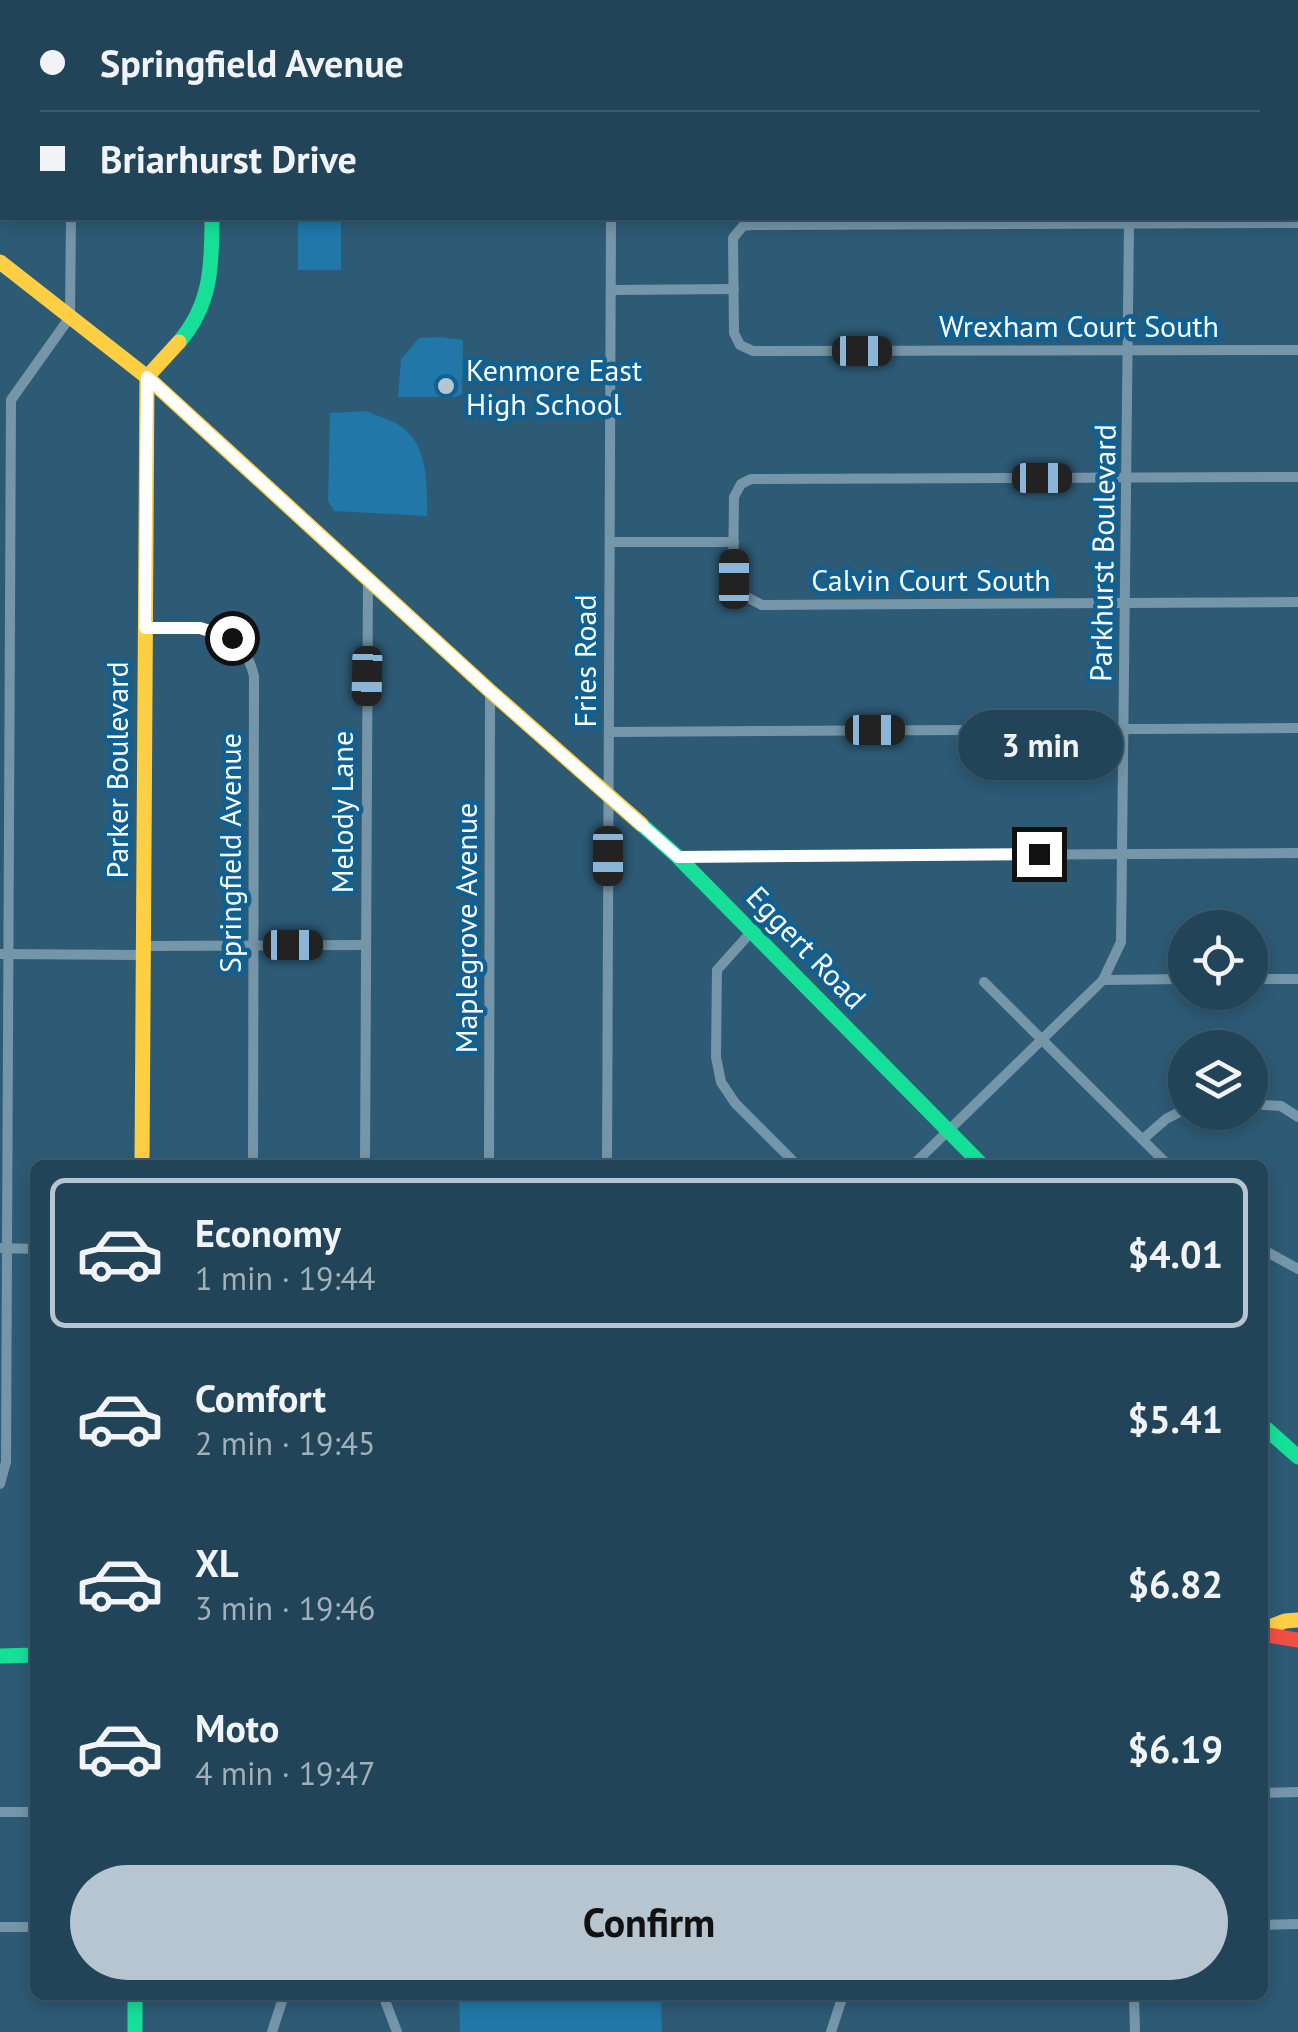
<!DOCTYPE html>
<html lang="en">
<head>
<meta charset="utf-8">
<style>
  :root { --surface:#224458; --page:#2a4b5e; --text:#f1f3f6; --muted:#a2b0ba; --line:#3f5c6e; --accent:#b6c5cf }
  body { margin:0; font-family:"PT Sans",sans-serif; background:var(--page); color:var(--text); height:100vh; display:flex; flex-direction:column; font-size:38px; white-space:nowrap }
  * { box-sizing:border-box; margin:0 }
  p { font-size:32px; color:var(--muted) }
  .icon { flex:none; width:55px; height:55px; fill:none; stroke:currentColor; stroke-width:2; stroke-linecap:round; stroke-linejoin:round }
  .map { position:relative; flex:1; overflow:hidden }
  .details { position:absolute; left:30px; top:1160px; width:1238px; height:840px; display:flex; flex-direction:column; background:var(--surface); border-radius:15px; box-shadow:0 5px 15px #0003,0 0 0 2px var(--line) }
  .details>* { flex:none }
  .top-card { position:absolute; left:0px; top:0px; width:1300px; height:220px; box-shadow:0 5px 15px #0003,0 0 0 2px var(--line); display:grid; align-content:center; height:220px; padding:0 40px; background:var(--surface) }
  .tools { position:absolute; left:1168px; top:910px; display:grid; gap:20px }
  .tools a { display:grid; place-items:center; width:100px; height:100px; border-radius:50%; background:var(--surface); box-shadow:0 5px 15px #0003,0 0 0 2px var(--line); font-size:50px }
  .end { position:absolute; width:45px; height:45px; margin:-22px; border:12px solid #fff; background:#111; box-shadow:0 0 0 5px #111 }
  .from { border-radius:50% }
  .bubble { position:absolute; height:70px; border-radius:35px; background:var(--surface); box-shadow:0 5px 15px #0003,0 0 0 2px var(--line); font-size:32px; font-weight:700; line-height:70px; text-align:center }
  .car { position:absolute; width:30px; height:60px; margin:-30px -15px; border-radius:12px; box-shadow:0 0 8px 2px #0007; background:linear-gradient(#222 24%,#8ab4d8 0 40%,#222 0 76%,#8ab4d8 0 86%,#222 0) }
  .top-card b { display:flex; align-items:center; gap:35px; height:95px; font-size:38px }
  .top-card b+b { border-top:2px solid var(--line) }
  .top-card i { width:25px; height:25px; background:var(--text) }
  ul { padding:18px 0 0; list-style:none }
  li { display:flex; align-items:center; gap:30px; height:150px; margin:0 20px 15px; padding:0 20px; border:5px solid transparent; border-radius:15px }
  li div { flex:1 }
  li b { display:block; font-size:38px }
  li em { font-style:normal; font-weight:700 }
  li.on { border-color:var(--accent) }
  li>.icon { width:90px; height:90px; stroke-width:1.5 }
  .cta { display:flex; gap:20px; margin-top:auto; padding:20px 40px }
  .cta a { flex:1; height:115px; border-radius:60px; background:var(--accent); color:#111; font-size:40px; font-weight:700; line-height:115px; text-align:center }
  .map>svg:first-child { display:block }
  .green { fill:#2077a8 }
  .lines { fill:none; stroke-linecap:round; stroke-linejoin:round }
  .street { stroke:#7596a8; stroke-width:10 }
  .fast { stroke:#16e098; stroke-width:15 }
  .slow { stroke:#ffcf43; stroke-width:15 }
  .jam { stroke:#f24e42; stroke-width:15 }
  .route { stroke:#fff; stroke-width:12 }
  .poi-dot { fill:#b6c5cf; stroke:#106192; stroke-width:4 }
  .labels { text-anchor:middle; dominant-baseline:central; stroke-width:9; stroke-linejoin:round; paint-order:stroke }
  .street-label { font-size:30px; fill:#fff; stroke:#106192 }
  .poi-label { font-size:30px; fill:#fff; stroke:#106192; text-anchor:start }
</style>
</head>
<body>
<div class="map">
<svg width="1298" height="2032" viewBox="0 0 1298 2032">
  <rect width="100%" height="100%" fill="#2d5a75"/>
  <g class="green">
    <rect x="298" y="218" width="43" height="52"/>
    <path d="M439,337l24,3 -1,54 -6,3h-58l3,-38 18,-21z"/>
    <path d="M366,411c11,5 27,9 36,16 27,20 25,60 25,89l-93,-5 -6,-10 2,-88z"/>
    <path d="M459,1995h202l1,37h-202z"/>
  </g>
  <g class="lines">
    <g class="street">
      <path d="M71,0v2"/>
      <path d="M358,0v2"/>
      <path d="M499,0v2"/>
      <path d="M807,0v2"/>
      <path d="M931,0v2"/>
      <path d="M1070,0v2"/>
      <path d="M1209,0v2"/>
      <path d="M641,2l1,-2"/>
      <path d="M1298,223l-547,2 -8,1 -10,12 1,95 6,12 13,6 545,-1"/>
      <path d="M611,290l123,-1"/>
      <path d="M1298,477l-547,2 -10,5 -7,13 -1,82 8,15 21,11 536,-3"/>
      <path d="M610,542h124"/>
      <path d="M145,628c47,0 95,-10 109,48l-1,489"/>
      <path d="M609,732l689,-4"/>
      <path d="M679,857l619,-4"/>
      <path d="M753,930l-36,40 -1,87 5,25 14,21 62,62"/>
      <path d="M142,946l224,-1"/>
      <path d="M0,954l142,1"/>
      <path d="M1250,979h48"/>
      <path d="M1103,980l82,-1"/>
      <path d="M984,982l184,183"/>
      <path d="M1250,1104l31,2 17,11"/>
      <path d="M1143,1139l23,-20 19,-10"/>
      <path d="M365,1165l3,-585"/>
      <path d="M489,1165l1,-474"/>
      <path d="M607,1165l4,-947"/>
      <path d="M913,1165l190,-185 18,-38 8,-721"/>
      <path d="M1,1248l34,1"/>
      <path d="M1262,1249l36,20"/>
      <path d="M0,1484l6,-22 5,-1062 59,-83 1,-99"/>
      <path d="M1262,1793l36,-1"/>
      <path d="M0,1812h35"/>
      <path d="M1262,1925l36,-1"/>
      <path d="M0,1927h35"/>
      <path d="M383,1995l14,37"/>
      <path d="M1134,1995l1,37"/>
      <path d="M272,2032l12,-37"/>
      <path d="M831,2032l12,-37"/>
    </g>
    <g class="fast">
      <path d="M0,100h2"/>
      <path d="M179,342c32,-37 33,-76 33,-124"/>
      <path d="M641,824l37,33 304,308"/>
      <path d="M1262,1425l36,32"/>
      <path d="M0,1656l35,-1"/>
      <path d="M135,1995v37"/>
    </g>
    <g class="slow">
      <path d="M211,0v2"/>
      <path d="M0,262l147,115 343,314 151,133"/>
      <path d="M142,1165l5,-788 32,-35"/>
      <path d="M1262,1630l23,-9 13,-1"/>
    </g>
    <path class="jam" d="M1262,1634l36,6"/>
  </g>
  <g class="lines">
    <path class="route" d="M232,638l-32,-10h-55l2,-251 343,314 188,166 361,-3"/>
  </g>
  <circle class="poi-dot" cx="446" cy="386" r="10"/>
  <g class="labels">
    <g class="street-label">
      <text x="1079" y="325">Wrexham Court South</text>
      <text transform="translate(1102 553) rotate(-89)">Parkhurst Boulevard</text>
      <text x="931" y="579">Calvin Court South</text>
      <text transform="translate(584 661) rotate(-90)">Fries Road</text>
      <text transform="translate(116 770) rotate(-90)">Parker Boulevard</text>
      <text transform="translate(341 812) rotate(-90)">Melody Lane</text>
      <text transform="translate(229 853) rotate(-90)">Springfield Avenue</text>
      <text transform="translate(465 928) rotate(-90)">Maplegrove Avenue</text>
      <text transform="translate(807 947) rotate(46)">Eggert Road</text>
    </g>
    <g class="poi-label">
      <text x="466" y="369">Kenmore East<tspan x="466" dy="34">High School</tspan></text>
    </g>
  </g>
</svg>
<div class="tools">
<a><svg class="icon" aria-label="locate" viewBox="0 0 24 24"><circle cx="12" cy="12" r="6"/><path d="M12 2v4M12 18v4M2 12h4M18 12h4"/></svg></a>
<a><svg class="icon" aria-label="layers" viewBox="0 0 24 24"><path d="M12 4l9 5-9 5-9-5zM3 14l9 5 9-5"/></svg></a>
</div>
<i class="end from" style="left:232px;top:638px"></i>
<i class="end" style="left:1039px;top:854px"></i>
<div class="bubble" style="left:958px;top:710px;width:165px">3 min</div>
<i class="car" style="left:862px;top:351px;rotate:90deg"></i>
<i class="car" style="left:1042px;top:478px;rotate:90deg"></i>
<i class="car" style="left:734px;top:579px;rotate:0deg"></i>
<i class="car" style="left:367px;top:676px;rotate:181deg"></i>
<i class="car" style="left:875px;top:730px;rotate:90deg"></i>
<i class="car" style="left:608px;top:856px;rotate:180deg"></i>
<i class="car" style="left:293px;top:945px;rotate:90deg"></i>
<div class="top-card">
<b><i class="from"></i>Springfield Avenue</b>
<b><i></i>Briarhurst Drive</b>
</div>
<section class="details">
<ul>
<li class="on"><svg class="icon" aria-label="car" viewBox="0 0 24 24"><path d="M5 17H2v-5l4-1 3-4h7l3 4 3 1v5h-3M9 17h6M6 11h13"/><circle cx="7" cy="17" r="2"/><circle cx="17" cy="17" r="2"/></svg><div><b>Economy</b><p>1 min · 19:44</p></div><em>$4.01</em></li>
<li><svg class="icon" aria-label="car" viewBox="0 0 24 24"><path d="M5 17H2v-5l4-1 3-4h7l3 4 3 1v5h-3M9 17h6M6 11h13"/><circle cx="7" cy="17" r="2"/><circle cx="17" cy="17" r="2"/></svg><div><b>Comfort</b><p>2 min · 19:45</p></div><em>$5.41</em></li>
<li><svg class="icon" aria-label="car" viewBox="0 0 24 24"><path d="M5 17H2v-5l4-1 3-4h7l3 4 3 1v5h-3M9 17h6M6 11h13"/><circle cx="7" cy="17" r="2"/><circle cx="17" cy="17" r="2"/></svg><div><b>XL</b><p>3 min · 19:46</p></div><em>$6.82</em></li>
<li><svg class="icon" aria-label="car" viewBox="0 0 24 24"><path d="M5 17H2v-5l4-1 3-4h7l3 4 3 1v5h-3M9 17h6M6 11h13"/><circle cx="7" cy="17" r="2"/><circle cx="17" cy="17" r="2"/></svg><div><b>Moto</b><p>4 min · 19:47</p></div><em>$6.19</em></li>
</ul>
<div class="cta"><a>Confirm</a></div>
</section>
</div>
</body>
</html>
